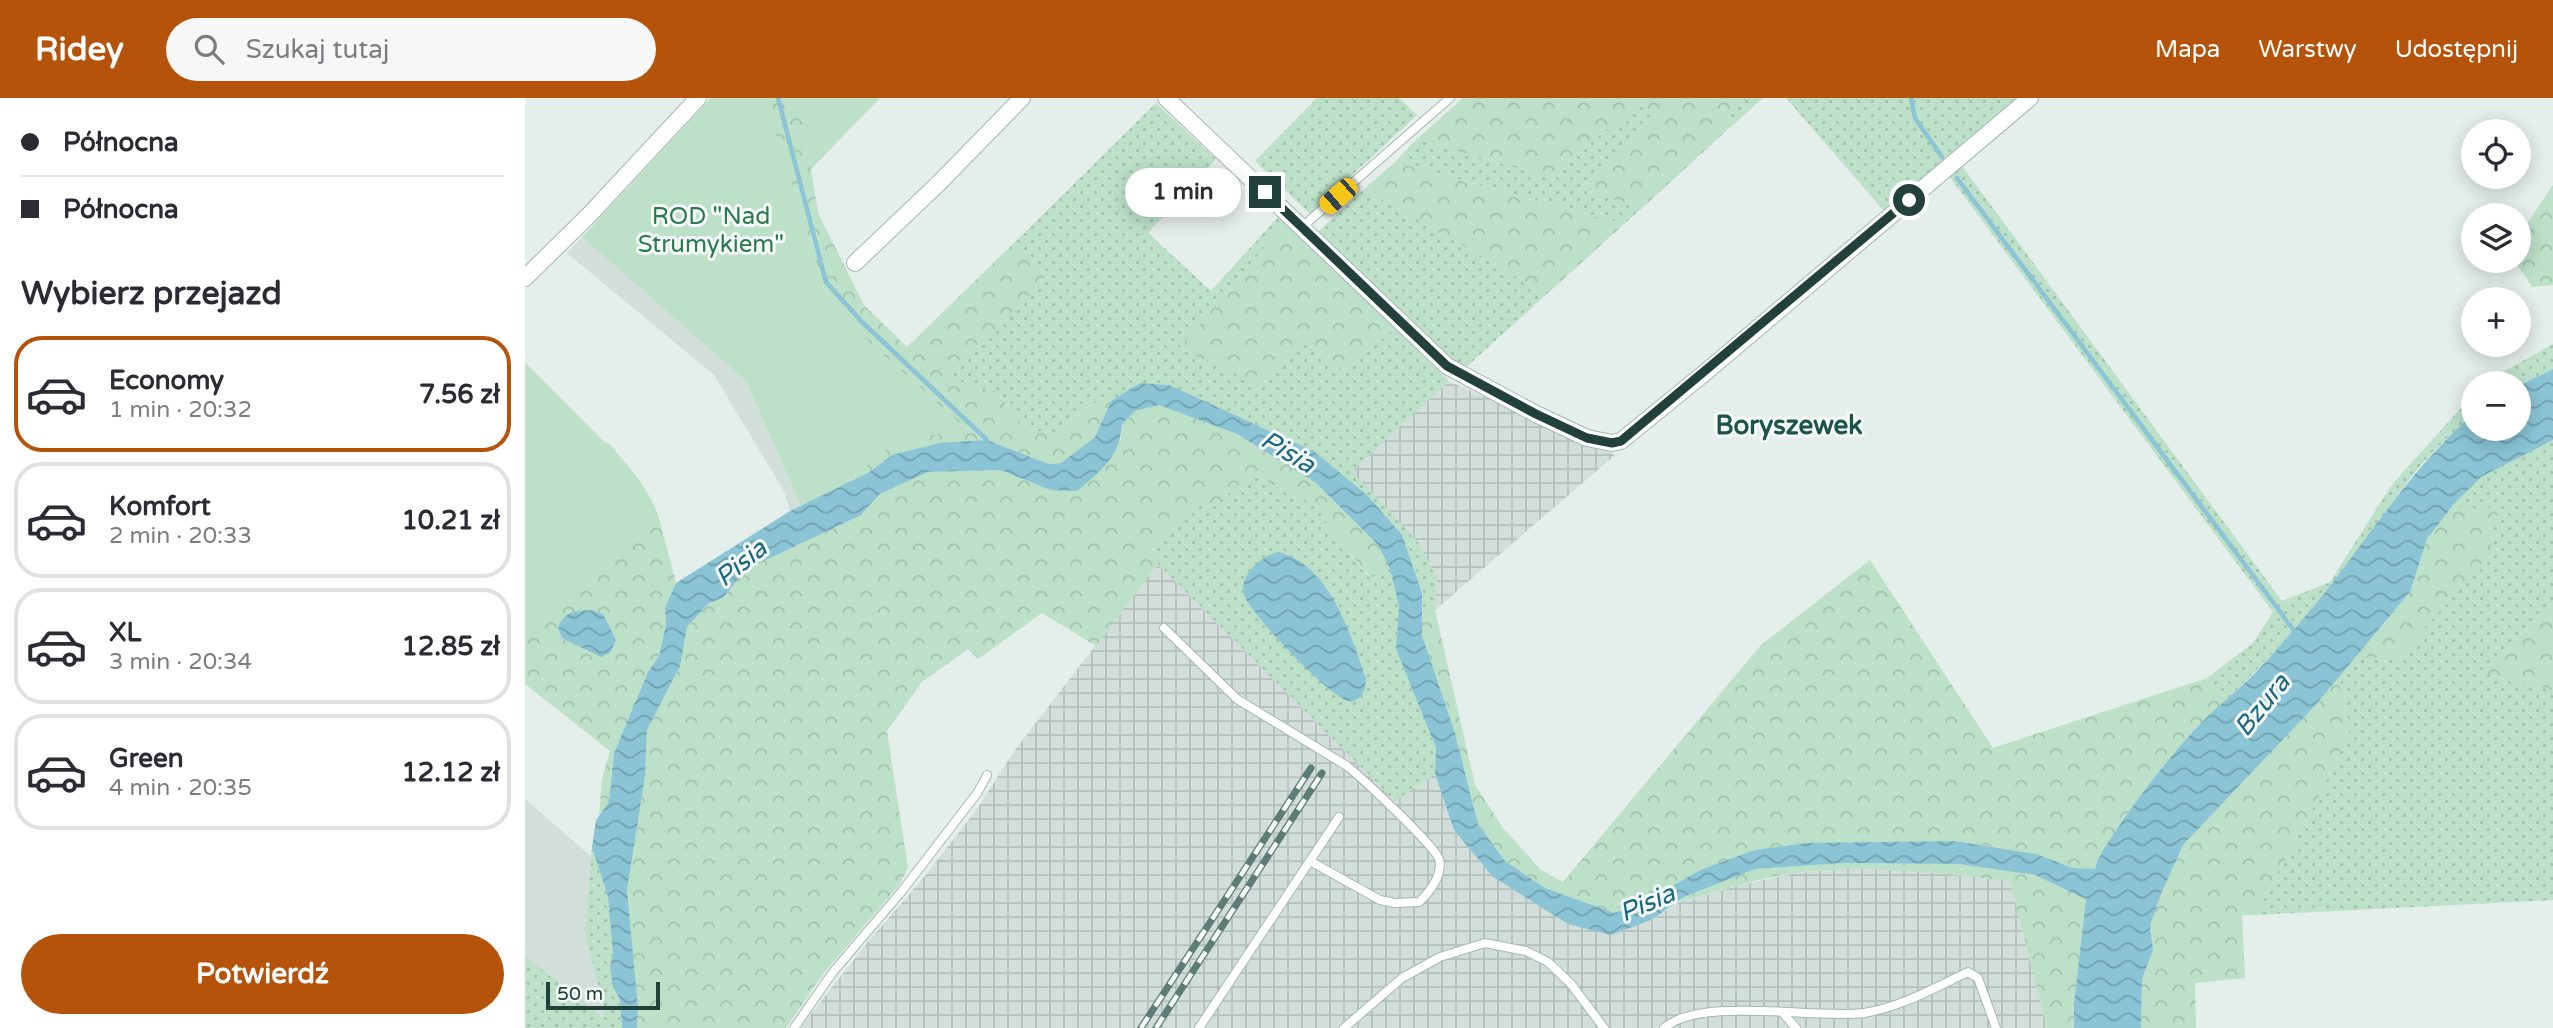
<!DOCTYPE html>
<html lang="pl">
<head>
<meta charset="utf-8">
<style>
  :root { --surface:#fff; --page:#f7f7f7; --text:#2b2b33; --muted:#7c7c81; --line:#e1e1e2; --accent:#b45309 }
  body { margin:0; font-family:"Varela Round",sans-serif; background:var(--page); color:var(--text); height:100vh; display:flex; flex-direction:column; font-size:26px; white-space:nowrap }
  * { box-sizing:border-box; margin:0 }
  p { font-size:23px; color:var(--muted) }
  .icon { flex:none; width:38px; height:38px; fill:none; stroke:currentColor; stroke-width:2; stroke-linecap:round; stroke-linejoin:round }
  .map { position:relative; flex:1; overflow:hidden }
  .panel { display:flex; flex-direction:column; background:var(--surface); width:525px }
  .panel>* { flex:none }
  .banner { display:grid; align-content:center; height:154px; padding:0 21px; background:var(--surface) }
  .fabs { position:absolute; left:1936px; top:21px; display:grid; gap:14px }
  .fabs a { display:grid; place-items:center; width:70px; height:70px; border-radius:50%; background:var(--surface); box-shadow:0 4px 18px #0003; font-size:35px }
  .scale { position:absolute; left:21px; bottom:18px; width:114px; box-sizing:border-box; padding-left:7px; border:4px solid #22413b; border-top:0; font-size:19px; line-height:24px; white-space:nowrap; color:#22413b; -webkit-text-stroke:5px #f5faf8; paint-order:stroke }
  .end { position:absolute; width:32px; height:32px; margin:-16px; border:9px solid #22413b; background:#fff; box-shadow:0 0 0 4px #fff }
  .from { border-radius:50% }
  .bubble { position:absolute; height:49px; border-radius:24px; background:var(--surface); box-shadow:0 4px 18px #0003; font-size:23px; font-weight:700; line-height:49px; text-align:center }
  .car { position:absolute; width:21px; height:42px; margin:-21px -10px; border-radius:9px; box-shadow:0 0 5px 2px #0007; background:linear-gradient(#f5c518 24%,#345 0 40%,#f5c518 0 76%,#345 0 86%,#f5c518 0) }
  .banner b { display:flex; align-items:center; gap:24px; height:66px; font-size:26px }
  .banner b+b { border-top:2px solid var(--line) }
  .banner i { width:18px; height:18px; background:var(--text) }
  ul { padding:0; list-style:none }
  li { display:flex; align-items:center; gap:21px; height:116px; margin:0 14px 10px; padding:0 7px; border:4px solid var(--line); border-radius:28px }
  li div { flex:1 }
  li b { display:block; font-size:26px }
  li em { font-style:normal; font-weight:700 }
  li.selected { border-color:var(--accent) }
  li>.icon { width:63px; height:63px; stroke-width:1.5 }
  h2 { padding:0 21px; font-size:32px; line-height:84px }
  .cta { display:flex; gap:14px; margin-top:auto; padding:14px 21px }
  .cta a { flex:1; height:80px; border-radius:42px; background:var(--accent); color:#fff; font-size:28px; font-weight:700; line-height:80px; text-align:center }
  header { display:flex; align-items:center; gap:42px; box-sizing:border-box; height:98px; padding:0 35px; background:var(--accent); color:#fff }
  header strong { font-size:33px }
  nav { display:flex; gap:38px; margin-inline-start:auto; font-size:24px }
  .search { width:490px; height:63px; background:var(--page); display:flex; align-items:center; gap:18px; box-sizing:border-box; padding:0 24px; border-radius:38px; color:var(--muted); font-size:26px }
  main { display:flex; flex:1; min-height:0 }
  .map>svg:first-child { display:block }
  .built { fill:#d2ded9 }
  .industrial { fill:url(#industrial-grid) }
  .grass { fill:url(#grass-dots) }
  .forest { fill:url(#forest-crowns) }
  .garden { fill:#bce0c8 }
  .water { fill:url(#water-waves) }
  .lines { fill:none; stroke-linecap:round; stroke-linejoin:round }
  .stream { stroke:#8ac4d5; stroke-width:4.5 }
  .lane-casing { stroke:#a6b7b2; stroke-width:10 }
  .street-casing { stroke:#a6b7b2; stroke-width:18 }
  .lane { stroke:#fff; stroke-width:8 }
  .street { stroke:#fff; stroke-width:16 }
  .rail-casing { stroke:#5d7c76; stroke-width:7 }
  .rail { stroke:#f5faf8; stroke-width:4.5; stroke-dasharray:13; stroke-linecap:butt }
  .route { stroke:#22413b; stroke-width:9 }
  .labels { text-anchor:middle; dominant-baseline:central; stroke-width:6; stroke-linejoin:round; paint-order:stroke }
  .park-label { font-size:24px; fill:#2a7a4e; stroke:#f5faf8 }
  .neighbourhood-label { font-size:26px; font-weight:bold; fill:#1d544a; stroke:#f5faf8 }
  .water-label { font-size:26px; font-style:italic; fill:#196880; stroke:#f5faf8 }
</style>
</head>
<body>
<header>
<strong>Ridey</strong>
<div class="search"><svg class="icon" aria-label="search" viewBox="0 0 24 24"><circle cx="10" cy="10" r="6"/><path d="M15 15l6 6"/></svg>Szukaj tutaj</div>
<nav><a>Mapa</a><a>Warstwy</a><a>Udostępnij</a></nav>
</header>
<main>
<section class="panel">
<div class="banner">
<b><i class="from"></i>Północna</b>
<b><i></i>Północna</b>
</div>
<h2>Wybierz przejazd</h2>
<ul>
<li class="selected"><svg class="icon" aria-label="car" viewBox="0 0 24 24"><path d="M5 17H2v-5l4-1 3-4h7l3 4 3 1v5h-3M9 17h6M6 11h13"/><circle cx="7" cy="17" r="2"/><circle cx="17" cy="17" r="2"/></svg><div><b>Economy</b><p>1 min · 20:32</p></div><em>7.56 zł</em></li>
<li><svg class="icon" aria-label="car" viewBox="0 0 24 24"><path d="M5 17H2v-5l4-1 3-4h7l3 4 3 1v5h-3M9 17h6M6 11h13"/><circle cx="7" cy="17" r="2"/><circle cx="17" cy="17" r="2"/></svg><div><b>Komfort</b><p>2 min · 20:33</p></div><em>10.21 zł</em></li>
<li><svg class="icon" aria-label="car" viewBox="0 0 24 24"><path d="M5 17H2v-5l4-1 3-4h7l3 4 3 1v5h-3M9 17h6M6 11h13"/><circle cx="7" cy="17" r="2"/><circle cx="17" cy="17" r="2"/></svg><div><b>XL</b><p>3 min · 20:34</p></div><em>12.85 zł</em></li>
<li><svg class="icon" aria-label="car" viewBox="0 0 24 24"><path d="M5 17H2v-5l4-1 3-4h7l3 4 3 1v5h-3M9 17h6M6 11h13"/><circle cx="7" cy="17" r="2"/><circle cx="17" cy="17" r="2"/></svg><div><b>Green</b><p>4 min · 20:35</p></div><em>12.12 zł</em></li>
</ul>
<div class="cta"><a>Potwierdź</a></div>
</section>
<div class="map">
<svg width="2028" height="930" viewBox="0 0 2028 930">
  <defs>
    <pattern id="industrial-grid" width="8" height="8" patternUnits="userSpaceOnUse" patternTransform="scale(1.75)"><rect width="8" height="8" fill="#d2ded9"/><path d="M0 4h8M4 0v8" fill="none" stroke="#b4c0bb"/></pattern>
    <pattern id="grass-dots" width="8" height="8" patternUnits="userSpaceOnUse" patternTransform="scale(1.75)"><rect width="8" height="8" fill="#bce0c8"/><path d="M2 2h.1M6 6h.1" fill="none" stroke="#a1c1ad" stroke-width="1.8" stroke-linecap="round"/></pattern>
    <pattern id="forest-crowns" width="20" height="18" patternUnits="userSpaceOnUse" patternTransform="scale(1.75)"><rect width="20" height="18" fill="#bce0c8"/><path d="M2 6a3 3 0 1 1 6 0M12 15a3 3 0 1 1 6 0" fill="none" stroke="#a1c1ad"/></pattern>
    <pattern id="water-waves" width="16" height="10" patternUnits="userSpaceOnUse" patternTransform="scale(1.75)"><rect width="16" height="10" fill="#8ac4d5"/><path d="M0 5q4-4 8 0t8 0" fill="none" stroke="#70a1ae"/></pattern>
  </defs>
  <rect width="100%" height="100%" fill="#e4eeea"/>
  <g class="built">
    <path d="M57,139l164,144 55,125 -11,5 -5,-18 -71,-118 -147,-122z"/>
    <path d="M0,701l68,59 -8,78 19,72 -3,10 -76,-62z"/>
  </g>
  <g class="industrial">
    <path d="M924,283l166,74 -180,155 2,-32 -86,-107z"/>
    <path d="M633,466l237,237 40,-27 19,56 38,46 159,44 27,-17 66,-19 52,-11 50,-4 68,1 96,11 37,147h-1247l67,-85 57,-66 53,-68 38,-59z"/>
  </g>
  <g class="grass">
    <path d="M792,0h82l18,17 -107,99 -55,-53z"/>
    <path d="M1210,0h28l-37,33z"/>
    <path d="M1261,0h233l-134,114z"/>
    <path d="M1117,3l12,22 -75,66 63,19 -18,16 -229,-62 22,-23 131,38z"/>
    <path d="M631,5l60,56 -68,74 63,58 67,-74 7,6 -105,125 127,-7 36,29 52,-42 54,53 -97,90 66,71 19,36 -2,32 -13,5v-22l-20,-58 -233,-150 -29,-2 -29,18 -18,2 -39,30 -28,-3 -29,-38 -50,-14 99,-101 -30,-36z"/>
    <path d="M1437,68l320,435 48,-19 63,-99 80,-88v19c-21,19 -42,38 -60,61 -22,28 -41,58 -62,86 -38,49 -80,97 -125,139l-19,-22 46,-35 20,-31 -324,-436z"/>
    <path d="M839,91l183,105 -85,77 -145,-138z"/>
    <path d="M2028,246v25l-35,17v-3h-35z"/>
    <path d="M2028,342v163l-72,70 72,17v210l-298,15 64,-118 31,-68 -10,-43 2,-15 28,-31 -2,18 96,-149 -10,-5 26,-27z"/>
    <path d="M727,375l39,22 24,8 21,34 34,41 20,-9 9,37 -3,43 40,99 1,25 -42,28 -237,-237 -6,-16 47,-47 12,7z"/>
    <path d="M67,749l16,50 5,56 -3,14 3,20 7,13 2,28h-97v-72l77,61 2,-10 -19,-71z"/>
  </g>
  <g class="forest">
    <path d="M239,0h31l8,20 15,95 46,92 43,42 109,-106 30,36 -98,101 49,14 29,38 28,3 39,-30 18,-2 -16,36 -34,26 -12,1 -62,-24 -95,15 -24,18 -23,12 42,-38 39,-12 43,-3 -100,-90 -44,-51z"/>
    <path d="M938,0h272l-9,33 -84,77 -63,-19 75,-66 -12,-21 -94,75 -131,-38z"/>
    <path d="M870,64l229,62 -77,70 -183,-105z"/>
    <path d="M2028,87v100l-21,2 -17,-26h3v-24z"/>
    <path d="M760,125l110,105 -52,42 -36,-29 -45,45 -83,-38z"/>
    <path d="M634,307l78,29 79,49 62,62 12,24 -19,9 -35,-41 -21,-34 -24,-8 -39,-22 -41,36 -12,-7 -46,46 5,16 -62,82 -54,-33 -64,46 -10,-10 -46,33 -35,49 21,137 -9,17 -76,89 -37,54h-149l1,-21 -11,-117 18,-113 2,-47 33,-64 7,-39 21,-23 16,-7 21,-27 116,-55 19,-21 48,-22 73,-2 49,20 71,-50 1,-16 13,-13z"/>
    <path d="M1929,406l10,5 33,-2 -8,48 -89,101 -33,2 3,-18 40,-48 17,-53z"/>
    <path d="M135,424l16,61 -11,25 1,16 -7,32 -11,16 -34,81 -5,49 -10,14 3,-37 8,-28 -85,-67v-61z"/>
    <path d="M1345,462l123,188 214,-70 19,22c-50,46 -93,101 -128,159l-3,11 -22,-2 -37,-14 -81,-13 -255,29 -61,35 -25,8 -24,-7 -45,-18 -40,-27 -27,-37 -23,-91 -33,-98v-20l13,-5 40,175 28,43 38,42 22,12 198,-237z"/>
    <path d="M2028,505v87l-72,-17z"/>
    <path d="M1817,573l-2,15 10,43 -31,68 -64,118h-13l3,63 -50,5 1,45h-55l1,-49 11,-29 -3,-24 11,-32 22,-49 129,-136z"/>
    <path d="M1319,765l114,1 77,11 51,23 -12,105v25h-27l-37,-147c-71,-8 -142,-17 -213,-8 -41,5 -80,19 -119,30l8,-7 69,-27z"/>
  </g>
  <g class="garden">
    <path d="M186,0h53l61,193 44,51 101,91 -43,2 -40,12 -42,38 -44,21 -55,-125 -164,-144z"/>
    <path d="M270,0h85l-69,71 -8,-51z"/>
    <path d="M0,264l79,80 6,2c19,24 42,47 50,78l-135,101z"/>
  </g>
  <g class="water">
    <path d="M2028,271v71l-72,37 -27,27 -27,35 -17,53 -98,117 -129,136 -22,49 -11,32 3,24 -11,29 -1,49h-67v-25l12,-104 -51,-24 -77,-11 -114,-1 -89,6 -69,27 -35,24 -40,15 -43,-11 -76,-48 -38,-46 -19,-56 1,-26 -40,-99 3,-43 -9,-37 -12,-24 -62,-62 -79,-49 -78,-29 -24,6 -13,13c-2,34 -21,46 -45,67l-27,-1 -49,-20 -73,2 -48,22 -19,21 -116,55 -21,27 -16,7 -21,23 -7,39 -33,64 -2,47 -18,113 11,117 -1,21h-15l-2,-28 -7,-13 -3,-20 3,-14 -5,-56 -16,-50 4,-27 13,-18 5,-49 34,-81 11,-16 7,-32 -1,-16 11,-25 114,-72 78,-38 24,-18 48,-12 47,-3 62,24 12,-1 34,-26 16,-36 29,-18 29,2 146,67 53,44 34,39 20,58v42l33,98 23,91 27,37 40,27 69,25 25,-8 61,-35 55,-20 52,-7 148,-2 81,13 37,14 22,1 3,-10c30,-50 66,-97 106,-139 14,-14 29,-26 43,-39 18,-17 34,-37 50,-55 61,-69 106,-151 176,-212v15h45v-43z"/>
    <path d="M753,454c52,12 73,84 88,127 0,10 -5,23 -17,22 -18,-2 -99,-88 -105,-106 -6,-19 18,-39 34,-43z"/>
    <path d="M67,512l11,4 13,26 -6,13 -9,4 -39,-19 -4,-10c6,-17 17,-17 34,-18z"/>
  </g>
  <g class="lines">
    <g class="stream">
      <path d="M253,0l48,184 36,40 125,118 -1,3"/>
      <path d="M1386,0l4,20 27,39"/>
      <path d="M1432,80l338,454"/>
    </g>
    <defs>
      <g id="lane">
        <path d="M777,129l148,-129"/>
        <path d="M639,530l73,71 110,67c15,12 88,80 92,93 4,16 -9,33 -20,43l-24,1 -15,-3 -70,-39"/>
        <path d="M1257,914l14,16"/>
        <path d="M269,930l39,-56 69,-81 76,-99 9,-17"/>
        <path d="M674,930l140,-211"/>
        <path d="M819,930l58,-50 38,-21 45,-14 41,8 22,11 23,22 33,44"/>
        <path d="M1139,930c37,-32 149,-9 200,-15 37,-6 70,-25 104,-41l10,6 18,50"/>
      </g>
      <g id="street">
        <path d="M641,0l281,268 89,48 51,24 25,5 9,-2 86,-70 323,-273"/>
        <path d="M330,165l84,-80 83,-85"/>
        <path d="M0,180l66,-65 107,-115"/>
      </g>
    </defs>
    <use href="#lane" class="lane-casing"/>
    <use href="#street" class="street-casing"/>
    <use href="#lane" class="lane"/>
    <use href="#street" class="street"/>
    <defs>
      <g id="rail">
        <path d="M616,930l170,-260"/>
        <path d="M631,930l166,-255"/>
      </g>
    </defs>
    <use href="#rail" class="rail-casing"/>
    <use href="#rail" class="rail"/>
  </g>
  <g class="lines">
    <path class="route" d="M740,94l182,174 89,48 51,24 25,5 9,-2 288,-241"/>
  </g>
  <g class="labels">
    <g class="park-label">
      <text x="186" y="118">ROD "Nad<tspan x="186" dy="28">Strumykiem"</tspan></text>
    </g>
    <g class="neighbourhood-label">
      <text x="1264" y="327">Boryszewek</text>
    </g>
    <g class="water-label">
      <text transform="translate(763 354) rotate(31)">Pisia</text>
      <text transform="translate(216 465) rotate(-39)">Pisia</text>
      <text transform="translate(1737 607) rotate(-51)">Bzura</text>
      <text transform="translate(1122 805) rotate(-23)">Pisia</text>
    </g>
  </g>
</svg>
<div class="fabs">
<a><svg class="icon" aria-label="locate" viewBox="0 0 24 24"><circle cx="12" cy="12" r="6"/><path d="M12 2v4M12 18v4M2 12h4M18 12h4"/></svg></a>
<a><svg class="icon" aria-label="layers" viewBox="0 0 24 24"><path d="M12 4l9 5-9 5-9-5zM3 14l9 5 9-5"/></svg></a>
<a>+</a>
<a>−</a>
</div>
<div class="scale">50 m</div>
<i class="end from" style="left:1384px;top:102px"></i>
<i class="end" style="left:740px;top:94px"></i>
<div class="bubble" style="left:600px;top:70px;width:116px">1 min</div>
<i class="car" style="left:813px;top:98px;rotate:229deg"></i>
</div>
</main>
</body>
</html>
